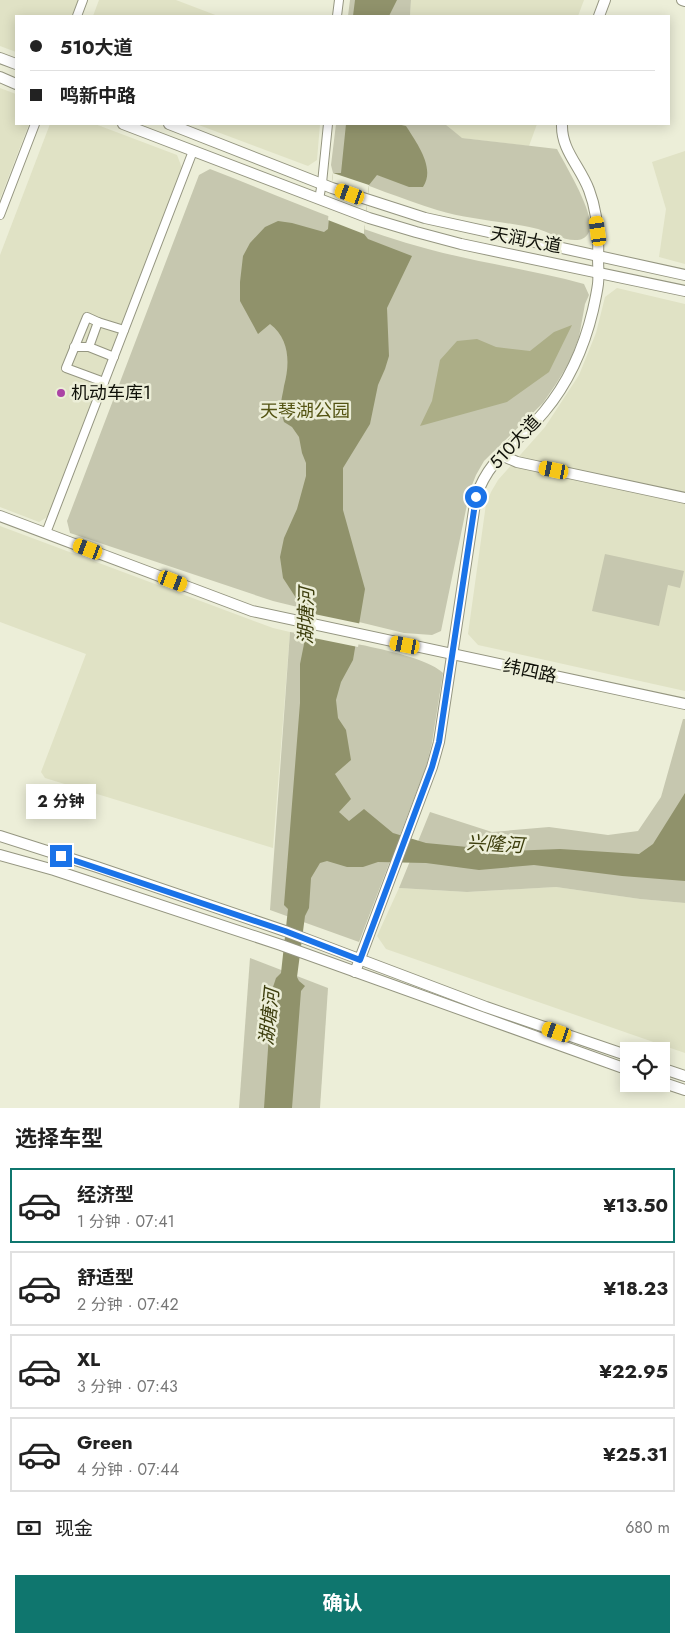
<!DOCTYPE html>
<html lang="zh">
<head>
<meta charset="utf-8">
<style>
  :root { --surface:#fff; --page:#f2f2f2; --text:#222; --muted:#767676; --line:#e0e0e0; --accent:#0f766e }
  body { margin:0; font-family:Jost,"Noto Sans SC",sans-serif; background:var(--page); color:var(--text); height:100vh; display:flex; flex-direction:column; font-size:19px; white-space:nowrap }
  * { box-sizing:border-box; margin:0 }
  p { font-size:16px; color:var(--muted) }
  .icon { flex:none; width:28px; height:28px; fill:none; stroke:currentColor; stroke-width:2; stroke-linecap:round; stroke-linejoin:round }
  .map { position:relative; height:1108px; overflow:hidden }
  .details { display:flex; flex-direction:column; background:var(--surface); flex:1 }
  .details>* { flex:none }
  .guide { position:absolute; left:15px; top:15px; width:655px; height:110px; border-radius:0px; box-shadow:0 2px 12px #0003; display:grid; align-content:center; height:110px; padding:0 15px; background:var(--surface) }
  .buttons { position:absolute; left:620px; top:1042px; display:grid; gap:10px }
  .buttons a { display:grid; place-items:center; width:50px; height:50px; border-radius:0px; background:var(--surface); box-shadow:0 2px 12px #0003; font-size:25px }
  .end { position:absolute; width:22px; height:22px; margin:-11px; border:6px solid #1a73e8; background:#fff; box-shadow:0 0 0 2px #fff }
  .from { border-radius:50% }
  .bubble { position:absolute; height:35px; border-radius:0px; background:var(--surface); box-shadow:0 2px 12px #0003; font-size:16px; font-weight:700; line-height:35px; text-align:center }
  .car { position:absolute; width:15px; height:30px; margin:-15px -8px; border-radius:6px; box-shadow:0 0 4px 1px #0007; background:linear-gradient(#f5c518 24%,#345 0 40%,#f5c518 0 76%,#345 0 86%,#f5c518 0) }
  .guide b { display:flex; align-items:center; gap:18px; height:48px; font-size:19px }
  .guide b+b { border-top:1px solid var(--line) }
  .guide i { width:12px; height:12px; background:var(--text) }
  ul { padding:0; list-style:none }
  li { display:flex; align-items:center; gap:15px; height:75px; margin:0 10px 8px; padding:0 5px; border:2px solid var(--line); border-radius:0px }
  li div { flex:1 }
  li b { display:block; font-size:19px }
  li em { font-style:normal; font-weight:700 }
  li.selected { border-color:var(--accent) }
  li>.icon { width:45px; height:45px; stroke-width:1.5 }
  h2 { padding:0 15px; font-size:22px; line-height:60px }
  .pay { display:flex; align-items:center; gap:12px; height:55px; padding:0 15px; font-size:19px }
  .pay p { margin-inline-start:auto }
  .primary-button { display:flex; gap:10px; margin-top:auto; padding:10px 15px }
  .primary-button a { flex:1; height:58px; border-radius:0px; background:var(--accent); color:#fff; font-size:20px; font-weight:700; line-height:58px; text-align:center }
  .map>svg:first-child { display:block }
  .built { fill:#e0e2c5 }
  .green { fill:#c6c7af }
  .forest { fill:#acae87 }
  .water { fill:#90926b }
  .pier { fill:#eceed8 }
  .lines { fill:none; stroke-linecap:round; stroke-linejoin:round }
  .street-casing { stroke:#959681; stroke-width:10 }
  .secondary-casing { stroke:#959681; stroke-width:12 }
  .street { stroke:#fff; stroke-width:8 }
  .secondary { stroke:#fff; stroke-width:10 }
  .route { stroke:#1a73e8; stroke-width:6 }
  .poi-dot { fill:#ab43a5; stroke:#eceed8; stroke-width:2 }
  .labels { text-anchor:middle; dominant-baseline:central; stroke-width:5; stroke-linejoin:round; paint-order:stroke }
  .street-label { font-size:18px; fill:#0f1008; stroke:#eceed8 }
  .poi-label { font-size:18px; fill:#0f1008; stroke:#eceed8; text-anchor:start }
  .park-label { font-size:18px; fill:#545413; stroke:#eceed8 }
  .water-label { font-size:19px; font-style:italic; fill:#3d3e0d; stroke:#eceed8 }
</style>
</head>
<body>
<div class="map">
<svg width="685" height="1108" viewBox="0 0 685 1108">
  <rect width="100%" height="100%" fill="#eceed8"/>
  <g class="built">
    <path d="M0,0h78l-6,16h-56v36l-16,-6z"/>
    <path d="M99,0h77l42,16h-125z"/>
    <path d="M411,0h173l-6,16h-168z"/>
    <path d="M0,88l16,6v30h13l-29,75z"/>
    <path d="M50,124h45l82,31 5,13 -85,220 -48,128 -10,6 -39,-15v-252z"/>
    <path d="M196,124h124l-3,36 -9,6z"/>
    <path d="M445,124h92l-8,22 -68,-8z"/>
    <path d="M685,151v113l-26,-7 7,-48 -14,-47z"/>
    <path d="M617,288l68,16v387l-207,-46 -10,-11 18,-130 5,-12 7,-12 47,-53 34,-52 17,-42 9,-36z"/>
    <path d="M0,526l273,102 17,4 -17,216 -228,-70 -4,-6 45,-118 -86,-32z"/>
    <path d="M556,887l84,12 45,4v150l-299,-104 -9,-13 22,-48 68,4z"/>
  </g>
  <g class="green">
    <path d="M350,0h61l-1,16h-62z"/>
    <path d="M336,124h109l17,14 95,11c8,16 40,67 32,83 -8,18 -38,1 -51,-3 -34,-8 -68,-9 -101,-19 -35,-11 -69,-25 -104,-37l-2,-8z"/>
    <path d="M210,169c72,28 143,60 218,80 52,14 105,21 156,35l5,11 -4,9 -6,33 -9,24 -14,23 -13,19 -59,58 -8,14 -6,15 -29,141 -9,4 -28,-2 -131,-32 -203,-68 -3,-12 132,-346z"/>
    <path d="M605,554l79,17 -4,17 -12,-3 -9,41 -67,-15z"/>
    <path d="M290,632c32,6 133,20 153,41l-11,70 -6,24 -67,175 -89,-32z"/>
    <path d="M683,719h2v184l-45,-4 -84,-12 -89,5 -68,-4 31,-76 62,20 57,-5 59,8 30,-4 23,-34z"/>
    <path d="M250,958l78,30 -8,120h-81z"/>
  </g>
  <path class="forest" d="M572,325l-23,47 -42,30 -87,24 12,-25 8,-41 17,-19 20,-2 19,8 34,4 24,-19z"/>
  <g class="water">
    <path d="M355,0h42l-8,16h-36z"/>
    <path d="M346,124h51l9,2c10,16 30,42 17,61h-14l-32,-12 -8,10 -5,49 4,5 44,17 -25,52 2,48 -4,13 -7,16 -8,39 -27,44v42l22,79 -12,71 -12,22 -5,18 2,18 8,12 5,30 -16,14 16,25 -12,13 10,9 15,-12 29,24 33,10 83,8 51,-2 79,5 14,-10 32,-51v88l-63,-5 -88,-11 -55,5 -53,-7 -48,-1 -15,5h-16l-20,-6 -7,2 -9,15 -2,30 -4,8 -8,61 2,4 6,5 -4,5 -9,117h-28l8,-118 4,-12 5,-5 7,-64 -4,-4 16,-202v-39l4,-20 -8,-12 2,-31 -15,-23 -3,-21 4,-19 13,-29 9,-33v-13l-4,-10 -3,-16 -7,-10 -8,-5c-1,-4 -3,-8 -3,-12 -1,-8 2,-16 3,-24 6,-22 6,-47 -14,-62l-12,10 -18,-33v-19l3,-26 7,-13 15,-16 13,-6 14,2 32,9 4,-3 5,-56h8z"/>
  </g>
  <g class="pier">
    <path d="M333,173l36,12 -5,49 -36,-14z"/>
    <path d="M295,610l67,14 -4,23 -64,-13z"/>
  </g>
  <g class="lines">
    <defs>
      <g id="street">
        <path d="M77,16l6,-16"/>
        <path d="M337,16l2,-16"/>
        <path d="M319,199l3,-16 6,-59"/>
        <path d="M0,215l35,-91"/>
        <path d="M98,322l-11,-5 -21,51 38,14"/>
        <path d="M74,347h15l25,10"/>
        <path d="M89,347l9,-25 26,8"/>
        <path d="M46,533l147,-382"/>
      </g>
      <g id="secondary">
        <path d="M682,0l3,1"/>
        <path d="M599,16l6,-16"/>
        <path d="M0,58l16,6"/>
        <path d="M0,77l16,7"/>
        <path d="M123,124l246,94 47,14 45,12 224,47"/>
        <path d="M169,124l163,64 93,30 260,57"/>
        <path d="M501,455l16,7 168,36"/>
        <path d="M0,516l252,95 433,93"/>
        <path d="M0,836l97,31 188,64 201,76 143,49"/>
        <path d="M0,855l54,15 227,75 348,125"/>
        <path d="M355,972l77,-205 7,-25 37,-245c13,-40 43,-55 68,-85 25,-30 40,-64 49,-102 2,-9 4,-18 5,-26 1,-9 0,-18 0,-27 1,-23 -1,-46 -9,-67 -9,-24 -28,-40 -27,-66"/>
        <path d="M661,1068l24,8"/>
        <path d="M661,1082l24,8"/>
      </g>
    </defs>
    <use href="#street" class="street-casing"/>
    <use href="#secondary" class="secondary-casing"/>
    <use href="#street" class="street"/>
    <use href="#secondary" class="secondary"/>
  </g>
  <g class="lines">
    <path class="route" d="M61,856l224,75 75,29 72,-193 7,-25 37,-245"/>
  </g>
  <circle class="poi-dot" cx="61" cy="393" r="5"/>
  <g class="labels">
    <g class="street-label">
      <text transform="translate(526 240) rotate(11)">天润大道</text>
      <text transform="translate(515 442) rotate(-47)">510大道</text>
      <text transform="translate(530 671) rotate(12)">纬四路</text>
    </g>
    <g class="poi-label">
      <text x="71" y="393">机动车库1</text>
    </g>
    <g class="park-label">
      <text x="305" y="411">天琴湖公园</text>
    </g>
    <g class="water-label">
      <text transform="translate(306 616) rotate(-89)">湖塘河</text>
      <text transform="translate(495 844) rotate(3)">兴隆河</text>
      <text transform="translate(269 1017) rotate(-84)">湖塘河</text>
    </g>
  </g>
</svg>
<div class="buttons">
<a><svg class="icon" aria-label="locate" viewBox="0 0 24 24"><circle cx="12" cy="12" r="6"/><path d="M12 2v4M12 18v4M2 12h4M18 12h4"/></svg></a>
</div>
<i class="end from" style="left:476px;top:497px"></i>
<i class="end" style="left:61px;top:856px"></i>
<div class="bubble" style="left:26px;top:784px;width:70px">2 分钟</div>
<i class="car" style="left:350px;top:194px;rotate:290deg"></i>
<i class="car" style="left:598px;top:231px;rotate:352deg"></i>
<i class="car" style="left:554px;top:470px;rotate:282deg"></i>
<i class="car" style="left:88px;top:549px;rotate:291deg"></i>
<i class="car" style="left:173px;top:581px;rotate:111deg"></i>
<i class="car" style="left:405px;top:645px;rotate:281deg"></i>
<i class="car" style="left:557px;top:1032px;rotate:289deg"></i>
<div class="guide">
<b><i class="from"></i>510大道</b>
<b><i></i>鸣新中路</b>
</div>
</div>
<section class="details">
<h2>选择车型</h2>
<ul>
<li class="selected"><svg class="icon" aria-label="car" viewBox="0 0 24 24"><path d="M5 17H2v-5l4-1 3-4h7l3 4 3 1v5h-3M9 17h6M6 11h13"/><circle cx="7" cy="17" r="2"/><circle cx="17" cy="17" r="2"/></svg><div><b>经济型</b><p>1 分钟 · 07:41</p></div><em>¥13.50</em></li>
<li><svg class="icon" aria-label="car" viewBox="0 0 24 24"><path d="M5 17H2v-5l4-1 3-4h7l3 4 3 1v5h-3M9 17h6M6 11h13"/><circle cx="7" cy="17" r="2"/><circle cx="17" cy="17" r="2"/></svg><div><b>舒适型</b><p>2 分钟 · 07:42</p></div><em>¥18.23</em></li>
<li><svg class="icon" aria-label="car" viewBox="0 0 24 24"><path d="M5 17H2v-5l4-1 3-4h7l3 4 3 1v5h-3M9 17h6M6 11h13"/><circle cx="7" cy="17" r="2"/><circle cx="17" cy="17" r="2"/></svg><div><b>XL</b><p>3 分钟 · 07:43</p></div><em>¥22.95</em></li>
<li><svg class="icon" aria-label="car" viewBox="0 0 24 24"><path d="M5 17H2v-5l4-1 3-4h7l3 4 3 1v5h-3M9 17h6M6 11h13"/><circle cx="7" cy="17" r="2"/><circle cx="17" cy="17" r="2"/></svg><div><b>Green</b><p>4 分钟 · 07:44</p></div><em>¥25.31</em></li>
</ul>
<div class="pay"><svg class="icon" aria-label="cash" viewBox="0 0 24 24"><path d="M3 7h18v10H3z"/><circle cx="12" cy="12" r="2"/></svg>现金<p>680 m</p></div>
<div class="primary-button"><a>确认</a></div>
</section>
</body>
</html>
